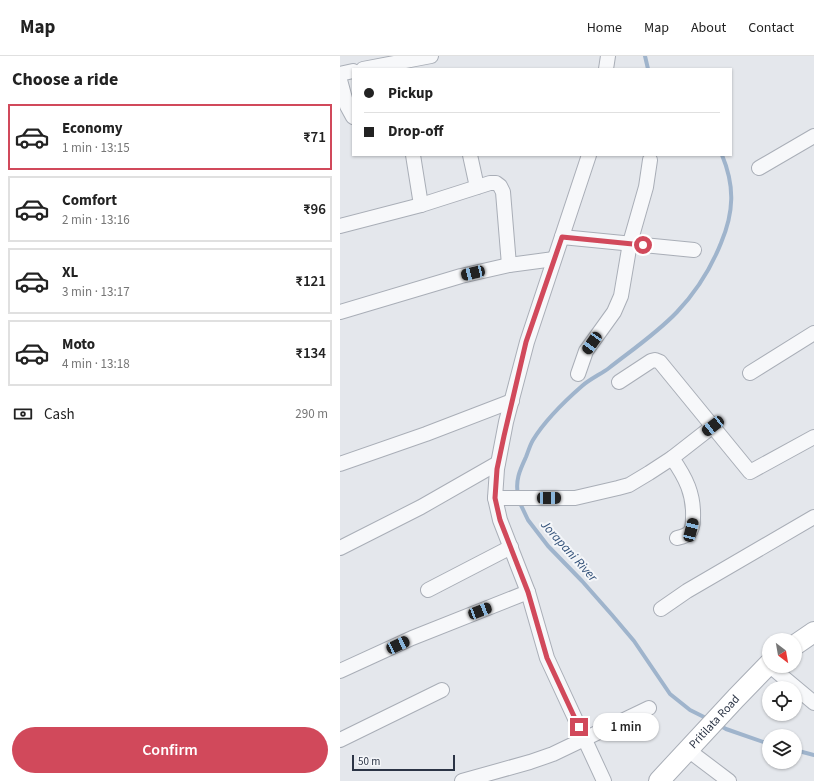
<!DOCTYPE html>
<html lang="en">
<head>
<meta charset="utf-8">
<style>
  :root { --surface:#fff; --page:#f6f6f6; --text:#222; --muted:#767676; --line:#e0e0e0; --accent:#d1495b }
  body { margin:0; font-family:"Source Sans 3",sans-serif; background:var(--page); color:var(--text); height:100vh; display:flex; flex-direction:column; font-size:15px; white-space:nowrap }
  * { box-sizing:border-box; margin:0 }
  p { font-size:13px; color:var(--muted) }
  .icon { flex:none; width:22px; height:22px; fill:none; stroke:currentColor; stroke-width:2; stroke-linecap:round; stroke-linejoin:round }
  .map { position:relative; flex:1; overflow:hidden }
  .details { display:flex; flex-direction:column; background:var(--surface); width:340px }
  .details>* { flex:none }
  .banner { position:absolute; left:12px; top:12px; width:380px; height:88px; border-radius:0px; box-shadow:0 1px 3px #0004; display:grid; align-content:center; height:88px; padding:0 12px; background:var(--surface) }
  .needle { width:26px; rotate:149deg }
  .tools { position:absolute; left:422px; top:577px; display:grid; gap:8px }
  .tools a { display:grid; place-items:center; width:40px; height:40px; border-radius:50%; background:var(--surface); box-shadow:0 1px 3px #0004; font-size:20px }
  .scale { position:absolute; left:12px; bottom:10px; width:103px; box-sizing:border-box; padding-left:4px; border:2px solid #2b3445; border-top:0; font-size:11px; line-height:14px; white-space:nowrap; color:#2b3445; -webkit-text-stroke:3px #f4f6f9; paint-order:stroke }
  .end { position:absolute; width:18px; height:18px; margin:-9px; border:5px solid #d1495b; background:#fff; box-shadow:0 0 0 2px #fff }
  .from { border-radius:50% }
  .bubble { position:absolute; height:28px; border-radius:14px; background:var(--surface); box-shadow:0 1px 3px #0004; font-size:13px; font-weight:600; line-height:28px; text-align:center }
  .car { position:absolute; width:12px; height:24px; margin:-12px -6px; border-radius:5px; box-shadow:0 0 3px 1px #0007; background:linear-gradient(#222 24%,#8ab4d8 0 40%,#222 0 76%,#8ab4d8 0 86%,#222 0) }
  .banner b { display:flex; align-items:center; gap:14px; height:38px; font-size:15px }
  .banner b+b { border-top:1px solid var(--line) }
  .banner i { width:10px; height:10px; background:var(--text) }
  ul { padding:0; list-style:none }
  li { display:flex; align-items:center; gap:12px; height:66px; margin:0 8px 6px; padding:0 4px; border:2px solid var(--line); border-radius:0px }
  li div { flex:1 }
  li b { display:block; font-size:15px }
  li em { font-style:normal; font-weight:600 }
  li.on { border-color:var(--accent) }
  li>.icon { width:36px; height:36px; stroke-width:1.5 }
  h2 { padding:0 12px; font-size:18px; line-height:48px }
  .pay { display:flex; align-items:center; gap:10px; height:44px; padding:0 12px; font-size:15px }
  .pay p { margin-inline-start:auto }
  .primary-button { display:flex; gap:8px; margin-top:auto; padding:8px 12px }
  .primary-button a { flex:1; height:46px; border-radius:24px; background:var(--accent); color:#fff; font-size:16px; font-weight:600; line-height:46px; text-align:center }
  header { display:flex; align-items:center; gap:24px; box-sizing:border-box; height:56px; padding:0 20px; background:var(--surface); border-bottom:1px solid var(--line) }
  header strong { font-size:19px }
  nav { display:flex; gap:22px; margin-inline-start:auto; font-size:14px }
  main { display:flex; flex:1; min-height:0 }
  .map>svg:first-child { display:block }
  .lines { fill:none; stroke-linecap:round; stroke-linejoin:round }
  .stream { stroke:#9fb4cc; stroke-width:4 }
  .street-casing { stroke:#a9aeb7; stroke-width:16 }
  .secondary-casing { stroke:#a9aeb7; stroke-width:22 }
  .street { stroke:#f7f8fa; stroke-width:14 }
  .secondary { stroke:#fff; stroke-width:20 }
  .route { stroke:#d1495b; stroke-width:5 }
  .labels { text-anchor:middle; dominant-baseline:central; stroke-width:4; stroke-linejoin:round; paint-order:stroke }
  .street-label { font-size:12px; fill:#2b3445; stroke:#f4f6f9 }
  .water-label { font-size:13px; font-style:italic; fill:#34527a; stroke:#f4f6f9 }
</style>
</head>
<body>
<header>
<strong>Map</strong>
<nav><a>Home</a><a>Map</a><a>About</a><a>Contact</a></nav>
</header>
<main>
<section class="details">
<h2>Choose a ride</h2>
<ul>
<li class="on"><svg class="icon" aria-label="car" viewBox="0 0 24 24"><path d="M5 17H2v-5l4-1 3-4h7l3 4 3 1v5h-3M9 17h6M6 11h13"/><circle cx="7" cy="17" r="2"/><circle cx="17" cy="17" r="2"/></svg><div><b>Economy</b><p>1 min · 13:15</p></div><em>₹71</em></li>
<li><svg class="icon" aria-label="car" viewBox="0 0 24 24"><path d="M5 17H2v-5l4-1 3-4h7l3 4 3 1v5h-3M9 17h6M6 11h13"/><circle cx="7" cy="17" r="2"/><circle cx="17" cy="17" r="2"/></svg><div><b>Comfort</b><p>2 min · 13:16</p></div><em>₹96</em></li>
<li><svg class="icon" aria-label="car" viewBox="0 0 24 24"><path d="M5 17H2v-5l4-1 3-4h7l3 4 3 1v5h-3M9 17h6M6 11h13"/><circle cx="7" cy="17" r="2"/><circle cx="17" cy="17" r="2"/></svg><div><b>XL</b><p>3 min · 13:17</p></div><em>₹121</em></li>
<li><svg class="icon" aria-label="car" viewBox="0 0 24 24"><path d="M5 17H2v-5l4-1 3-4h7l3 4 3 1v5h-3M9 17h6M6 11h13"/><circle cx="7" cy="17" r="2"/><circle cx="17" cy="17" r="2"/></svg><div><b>Moto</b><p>4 min · 13:18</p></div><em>₹134</em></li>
</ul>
<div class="pay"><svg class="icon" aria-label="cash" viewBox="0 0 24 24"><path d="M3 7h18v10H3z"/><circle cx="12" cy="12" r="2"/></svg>Cash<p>290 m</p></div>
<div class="primary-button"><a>Confirm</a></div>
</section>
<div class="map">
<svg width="474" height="725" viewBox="0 0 474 725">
  <rect width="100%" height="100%" fill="#e4e7ec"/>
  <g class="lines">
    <g class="stream">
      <path d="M305,0l3,13"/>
      <path d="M178,439c-3,-15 2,-25 8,-38 2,-5 4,-12 7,-17 11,-18 33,-40 49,-54 8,-7 19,-12 27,-18 23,-18 48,-35 68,-56 19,-20 34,-44 44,-69 13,-31 14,-57 1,-88"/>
      <path d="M179,445l9,19 20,26 34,35 30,34 22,26 36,53 20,16 18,9"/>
      <path d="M379,669l7,4 43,15"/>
      <path d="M455,694l19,5"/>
    </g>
    <defs>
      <g id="street">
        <path d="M23,13l68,-13"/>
        <path d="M266,13l2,-13"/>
        <path d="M0,18l13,-3"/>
        <path d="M0,24l7,26 6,11"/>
        <path d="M73,99l8,50"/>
        <path d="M130,99l7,32"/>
        <path d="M249,99l-62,187 -21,80 -9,47 -2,29 5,22 28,72 19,66 57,123"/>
        <path d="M419,112l55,-32"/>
        <path d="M0,170l81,-21 69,-22h6l4,3 3,6 6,73"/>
        <path d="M222,181l132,13"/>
        <path d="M0,256l121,-36 48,-11 45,-6"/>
        <path d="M410,317l64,-40"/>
        <path d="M238,318l8,-23 28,-39 7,-16 9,-53 16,-56 4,-27"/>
        <path d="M279,326l32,-21 4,-1 5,2 90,110 64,-35"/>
        <path d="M332,402c14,20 22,36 21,60 0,5 -1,12 -4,15 -3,3 -8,4 -12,5"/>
        <path d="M0,408l86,-30 86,-33"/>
        <path d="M155,442h80l43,-10 11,-3 20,-12 23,-15 41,-32"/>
        <path d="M0,492l81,-41 77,-44"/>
        <path d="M88,534l83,-43"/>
        <path d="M321,553l26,-18 127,-74"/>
        <path d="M430,610l44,37"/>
        <path d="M0,615l72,-33 116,-46"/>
        <path d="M0,684l102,-50"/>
        <path d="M348,694l41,31"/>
        <path d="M122,725l68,-19 23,-8 96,-46"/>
      </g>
      <g id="secondary">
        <path d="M455,589l19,-13"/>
        <path id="s1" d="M319,725l77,-83 33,-34"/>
      </g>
    </defs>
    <use href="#street" class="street-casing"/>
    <use href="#secondary" class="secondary-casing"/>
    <use href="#street" class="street"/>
    <use href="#secondary" class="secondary"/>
  </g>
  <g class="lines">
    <path class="route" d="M239,671l-32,-69 -19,-66 -28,-72 -5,-22 2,-29 7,-33 22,-94 36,-105 81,8"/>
  </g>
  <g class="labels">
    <g class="street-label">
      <text stroke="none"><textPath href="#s1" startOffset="81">Pritilata Road</textPath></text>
    </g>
    <g class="water-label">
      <text transform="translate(229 495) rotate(48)">Jorapani River</text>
    </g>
  </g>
</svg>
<div class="tools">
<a><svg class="needle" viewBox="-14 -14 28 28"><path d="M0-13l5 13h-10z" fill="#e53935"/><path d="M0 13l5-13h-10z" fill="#767676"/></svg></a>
<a><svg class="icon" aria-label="locate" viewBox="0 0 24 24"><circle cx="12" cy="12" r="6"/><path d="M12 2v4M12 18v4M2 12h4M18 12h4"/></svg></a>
<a><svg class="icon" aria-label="layers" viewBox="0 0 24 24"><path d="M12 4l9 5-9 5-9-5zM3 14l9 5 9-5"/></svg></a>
</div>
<div class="scale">50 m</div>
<i class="end from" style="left:303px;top:189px"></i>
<i class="end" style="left:239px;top:671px"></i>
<div class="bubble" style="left:253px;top:657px;width:66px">1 min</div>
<i class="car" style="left:133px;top:217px;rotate:257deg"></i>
<i class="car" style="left:252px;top:287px;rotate:215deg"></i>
<i class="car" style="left:373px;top:370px;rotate:232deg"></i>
<i class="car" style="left:209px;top:442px;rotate:90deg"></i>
<i class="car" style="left:351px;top:474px;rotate:14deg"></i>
<i class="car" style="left:140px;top:555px;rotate:69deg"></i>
<i class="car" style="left:58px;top:589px;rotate:65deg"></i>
<div class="banner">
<b><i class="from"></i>Pickup</b>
<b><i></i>Drop-off</b>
</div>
</div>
</main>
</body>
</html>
